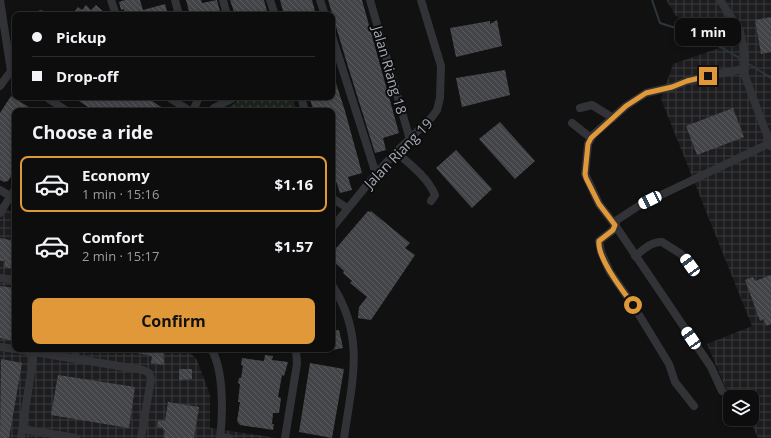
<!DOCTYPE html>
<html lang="en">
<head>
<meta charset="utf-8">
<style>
  :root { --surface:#0d0d0e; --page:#161617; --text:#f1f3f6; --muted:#9a9c9e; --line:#2d2d2e; --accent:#e19839 }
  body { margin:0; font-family:"Open Sans",sans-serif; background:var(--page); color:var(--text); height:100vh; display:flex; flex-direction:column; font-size:15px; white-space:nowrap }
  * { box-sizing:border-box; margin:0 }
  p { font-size:13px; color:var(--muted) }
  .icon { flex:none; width:22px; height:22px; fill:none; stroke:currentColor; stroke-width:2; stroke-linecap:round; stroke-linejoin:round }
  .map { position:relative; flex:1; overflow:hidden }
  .drawer { position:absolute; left:12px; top:108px; width:323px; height:244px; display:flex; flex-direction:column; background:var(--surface); border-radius:8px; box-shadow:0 2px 6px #0003,0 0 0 1px var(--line) }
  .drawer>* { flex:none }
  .hud { position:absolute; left:12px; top:12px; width:323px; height:88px; border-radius:8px; box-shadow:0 2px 6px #0003,0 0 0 1px var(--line); display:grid; align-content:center; height:88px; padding:0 20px; background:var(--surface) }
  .buttons { position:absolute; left:723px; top:390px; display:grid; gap:8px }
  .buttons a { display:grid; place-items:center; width:36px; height:36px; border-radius:8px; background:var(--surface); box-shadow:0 2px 6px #0003,0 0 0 1px var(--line); font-size:20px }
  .end { position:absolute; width:18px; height:18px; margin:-9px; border:5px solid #e19839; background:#111; box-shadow:0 0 0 2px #111 }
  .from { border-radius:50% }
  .bubble { position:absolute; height:28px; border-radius:8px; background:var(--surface); box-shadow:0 2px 6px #0003,0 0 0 1px var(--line); font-size:13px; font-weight:700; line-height:28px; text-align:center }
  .car { position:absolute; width:12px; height:24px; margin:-12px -6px; border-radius:5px; box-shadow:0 0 3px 1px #0007; background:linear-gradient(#fff 24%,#345 0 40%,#fff 0 76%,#345 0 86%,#fff 0) }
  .hud b { display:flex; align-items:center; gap:14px; height:38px; font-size:15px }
  .hud b+b { border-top:1px solid var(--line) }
  .hud i { width:10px; height:10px; background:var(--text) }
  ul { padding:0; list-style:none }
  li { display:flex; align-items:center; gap:12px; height:56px; margin:0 8px 6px; padding:0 12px; border:2px solid transparent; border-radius:8px }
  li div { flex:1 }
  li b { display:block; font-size:15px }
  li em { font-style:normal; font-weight:700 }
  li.selected { border-color:var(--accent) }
  li>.icon { width:36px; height:36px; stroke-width:1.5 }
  h2 { padding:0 20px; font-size:18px; line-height:48px }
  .cta { display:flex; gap:8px; margin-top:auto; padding:8px 20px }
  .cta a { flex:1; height:46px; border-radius:8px; background:var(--accent); color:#111; font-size:16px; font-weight:700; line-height:46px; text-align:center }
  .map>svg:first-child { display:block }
  .industrial { fill:url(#industrial-grid) }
  .park { fill:url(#park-dots) }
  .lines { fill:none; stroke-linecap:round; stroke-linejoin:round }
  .stream { stroke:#2d363b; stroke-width:2 }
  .building { fill:url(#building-back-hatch) }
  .minor { stroke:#323337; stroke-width:8 }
  .route { stroke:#e19839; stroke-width:5 }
  .labels { text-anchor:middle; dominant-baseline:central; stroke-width:4; stroke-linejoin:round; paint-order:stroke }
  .street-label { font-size:14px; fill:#a3a9b2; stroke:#0c0c0d }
</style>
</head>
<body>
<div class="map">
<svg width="771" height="438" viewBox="0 0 771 438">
  <defs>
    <pattern id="industrial-grid" width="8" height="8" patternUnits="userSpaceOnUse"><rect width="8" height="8" fill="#1d1d1f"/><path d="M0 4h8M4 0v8" fill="none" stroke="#3b3b3d"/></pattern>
    <pattern id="park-dots" width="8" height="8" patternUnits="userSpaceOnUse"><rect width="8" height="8" fill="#1d241e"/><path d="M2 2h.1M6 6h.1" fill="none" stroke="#3b413c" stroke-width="1.8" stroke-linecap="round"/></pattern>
    <pattern id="building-back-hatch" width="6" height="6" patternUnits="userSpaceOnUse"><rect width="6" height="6" fill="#424448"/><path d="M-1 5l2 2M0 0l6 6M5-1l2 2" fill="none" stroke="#5a5c60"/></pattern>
  </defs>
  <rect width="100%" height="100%" fill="#111112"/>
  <g class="industrial">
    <path d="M666,0h105v438h-13l-9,-19h3v-22l-22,1 -23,-54 45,-18 -91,-227 12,-35 58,-20 -55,-28z"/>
    <path d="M0,204l15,10v135h172l10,11 13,35v33l67,10h-277z"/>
  </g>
  <path class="park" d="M249,97h43l5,14h-74l16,-11z"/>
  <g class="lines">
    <g class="stream">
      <path d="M652,0l8,23c29,8 57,21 83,37"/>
      <path d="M747,63l24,15"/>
    </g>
  </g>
  <g class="building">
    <path d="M125,0h15l3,10 22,-6 3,11h-43l-1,-6 -3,1 -2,-8z"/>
    <path d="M186,0h15l1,3 15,-3 4,15h-31z"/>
    <path d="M230,0h34l4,15h-33z"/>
    <path d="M280,0h32l4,15h-32z"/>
    <path d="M328,0h34l37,133 -16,5 3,12 -11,3 -29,-93z"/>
    <path d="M86,5l5,5 5,-5 11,10h-30l-3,-3 4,-5 4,3z"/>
    <path d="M771,17v35l-10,2 -6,-34z"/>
    <path d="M497,20l5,26 -46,11 -6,-29 40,-7v3z"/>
    <path d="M505,70l5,25 -48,12 -6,-29z"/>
    <path d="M332,74h1l12,37 17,62 -14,4 4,13 -12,3 -8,-24v-58h-18l-5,-14h23z"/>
    <path d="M11,96l24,15h-20v54l-3,6 2,1 -6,9 -4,1 -4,-2v-67z"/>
    <path d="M73,97h73l21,14h-73z"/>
    <path d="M733,108l11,29 -47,18 -11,-29z"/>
    <path d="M500,122l35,39 -20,18 -36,-40z"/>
    <path d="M456,150l36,39 -20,19 -36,-40z"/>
    <path d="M368,211l2,1 1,-1 39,32 -5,5 10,7 -44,65 -13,-2 1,-11 8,-10 -17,-14 2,-2 -9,-8 1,-2 -12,-11v-7z"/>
    <path d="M0,238l15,3v28l-11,-2 1,-6h-5z"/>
    <path d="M771,275v49l-5,2 -2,-7 -4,2 -15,-41 8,-3 2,4z"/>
    <path d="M0,286l15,2v53l-15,-3z"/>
    <path d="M339,330l4,18 -11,2v-19z"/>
    <path d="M132,349h31l1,16 -13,-2 1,-7 -20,-4z"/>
    <path d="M265,355l8,1 -1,4 16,2 -4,14 -2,-1 -4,22 3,1 -2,15h-6l-1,11h2l-1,6 -33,-5 -3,-4 3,-19h-2l2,-18 -2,-1 1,-5h2l2,-12 -2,-1 1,-7 22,3z"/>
    <path d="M1,359l21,4 -13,75h-9z"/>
    <path d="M310,363l34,6 -12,69 -33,-6z"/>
    <path d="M179,369h13v10l-13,1z"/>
    <path d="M58,375l77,12 -6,41 -78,-13z"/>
    <path d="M168,402l31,5 -5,31h-30l1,-8h-2v-2l-6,-1 1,-7 7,1z"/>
  </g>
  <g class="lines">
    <g class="minor">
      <path d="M111,0l5,15"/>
      <path d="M175,0l4,15"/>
      <path d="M223,0l4,15"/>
      <path d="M270,0l5,15"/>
      <path d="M320,0l5,15"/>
      <path d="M370,0l40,140"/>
      <path d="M720,0l20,31 5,24v9l-1,5 1,7 26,70"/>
      <path d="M41,14l1,1"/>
      <path d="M332,36l44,138"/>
      <path d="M0,86l11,-15 -11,-71"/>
      <path d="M46,97l21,14"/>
      <path d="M168,97l22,14"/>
      <path d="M301,97l4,14"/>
      <path d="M580,108l12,-3 21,13"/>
      <path d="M193,111l6,-14"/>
      <path d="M212,111l2,-3 21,-11"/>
      <path d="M572,123l19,15"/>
      <path d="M396,152c14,12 32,26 39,43l-4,6"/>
      <path d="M0,190l15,9"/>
      <path d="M332,198l15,10"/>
      <path d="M0,213l15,-24"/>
      <path d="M332,228l44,-54 20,-22 36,-35 5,-7 3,-12 1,-32 -20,-66"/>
      <path d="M635,256c8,-6 17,-15 27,-14l19,12 9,11"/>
      <path d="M0,278l15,2"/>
      <path d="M332,285c34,52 20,96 12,153"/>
      <path d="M0,347l15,2"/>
      <path d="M16,349l127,21 6,3 2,6 -10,59"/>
      <path d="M211,349c13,20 12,65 9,89"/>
      <path d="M75,358l1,-9"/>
      <path d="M722,391l-11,-24 -96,-142 -16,-21 -14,-30 3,-30 5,-9 33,-29 20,-13 26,-6 15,-6 21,-5 36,-7"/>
      <path d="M694,406l-19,-24 -6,-18 -36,-59 -23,-33 -9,-20 -2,-11 14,-11 4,-10 23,-15 130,-62"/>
      <path d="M22,429l54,9"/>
      <path d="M220,437l9,1"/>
      <path d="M21,438l13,-86"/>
      <path d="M285,438l12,-74 -1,-15"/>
    </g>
  </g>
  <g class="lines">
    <path class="route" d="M633,305c-10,-14 -36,-47 -34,-64l14,-11 2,-5 -16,-21 -13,-26 -1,-4 3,-30 3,-6 35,-32 20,-13 26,-6 15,-6 21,-5"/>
  </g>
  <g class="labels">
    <g class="street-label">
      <text transform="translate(390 70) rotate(74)">Jalan Riang 18</text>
      <text transform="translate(398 153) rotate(-46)">Jalan Riang 19</text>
    </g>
  </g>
</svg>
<div class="buttons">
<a><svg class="icon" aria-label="layers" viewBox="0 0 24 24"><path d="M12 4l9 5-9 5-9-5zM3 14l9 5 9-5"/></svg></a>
</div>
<i class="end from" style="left:633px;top:305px"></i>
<i class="end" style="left:708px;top:76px"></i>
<div class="bubble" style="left:675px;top:18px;width:66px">1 min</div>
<i class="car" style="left:650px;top:200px;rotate:244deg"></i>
<i class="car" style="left:690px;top:265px;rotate:324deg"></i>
<i class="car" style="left:691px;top:338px;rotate:326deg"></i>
<div class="hud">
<b><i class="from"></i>Pickup</b>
<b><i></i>Drop-off</b>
</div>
<section class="drawer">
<h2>Choose a ride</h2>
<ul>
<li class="selected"><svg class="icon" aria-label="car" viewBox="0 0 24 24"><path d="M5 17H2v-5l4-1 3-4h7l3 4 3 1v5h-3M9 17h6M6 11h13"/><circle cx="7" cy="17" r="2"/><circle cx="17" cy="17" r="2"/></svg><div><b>Economy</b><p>1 min · 15:16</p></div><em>$1.16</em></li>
<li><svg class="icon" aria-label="car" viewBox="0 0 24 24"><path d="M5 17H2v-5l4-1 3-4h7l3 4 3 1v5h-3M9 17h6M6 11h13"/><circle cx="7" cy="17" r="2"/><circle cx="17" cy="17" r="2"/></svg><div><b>Comfort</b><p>2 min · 15:17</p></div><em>$1.57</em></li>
</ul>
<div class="cta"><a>Confirm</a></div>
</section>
</div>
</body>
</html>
